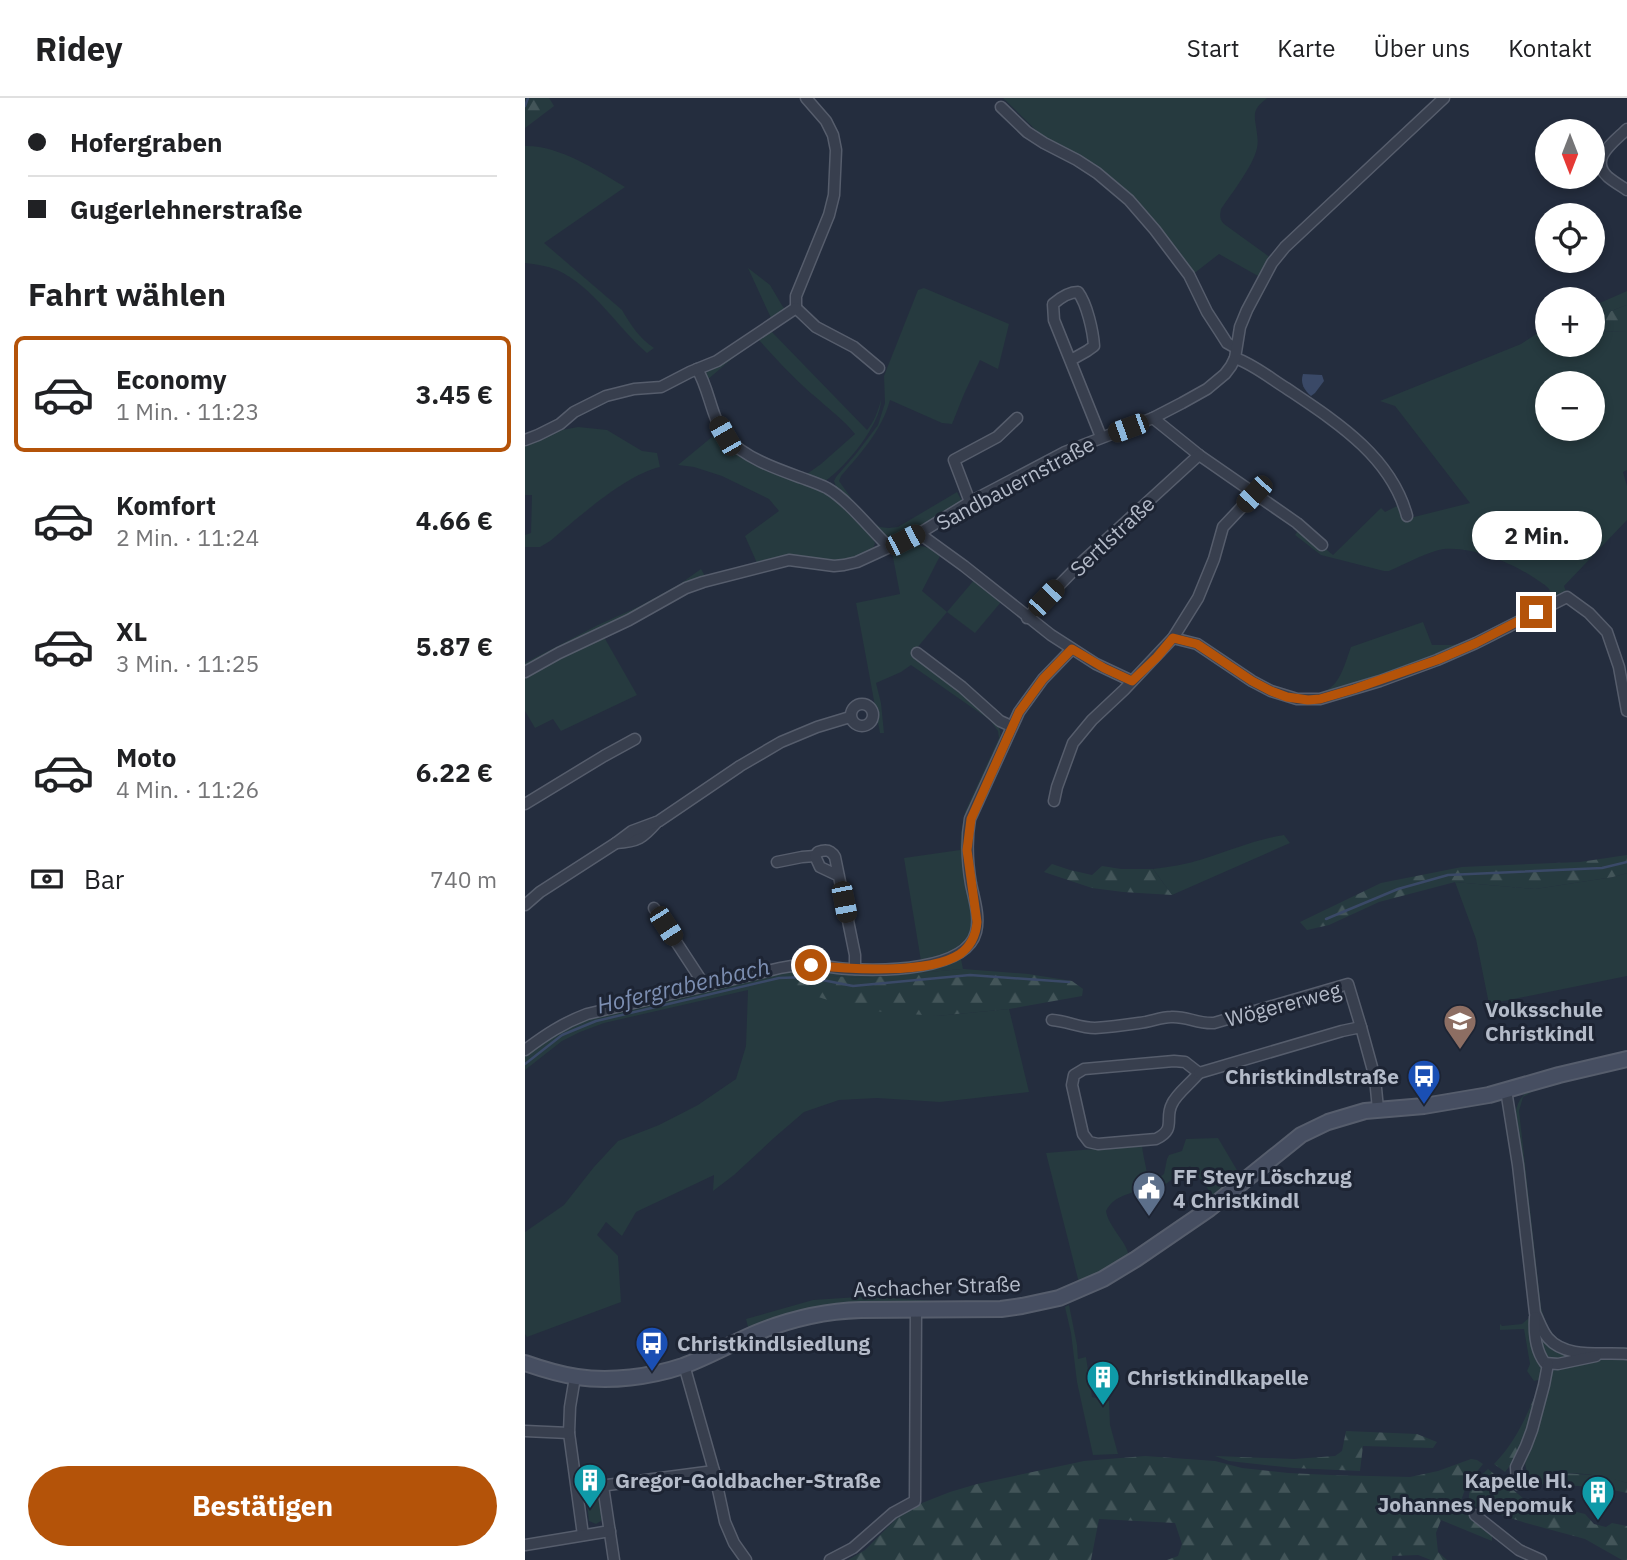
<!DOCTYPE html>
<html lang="de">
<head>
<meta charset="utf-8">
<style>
  :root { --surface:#fff; --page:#f6f6f6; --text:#202124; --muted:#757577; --line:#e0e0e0; --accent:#b45309 }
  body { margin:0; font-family:"IBM Plex Sans",sans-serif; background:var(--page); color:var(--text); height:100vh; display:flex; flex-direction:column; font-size:26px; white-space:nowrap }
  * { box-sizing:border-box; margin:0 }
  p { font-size:23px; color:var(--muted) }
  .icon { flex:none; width:38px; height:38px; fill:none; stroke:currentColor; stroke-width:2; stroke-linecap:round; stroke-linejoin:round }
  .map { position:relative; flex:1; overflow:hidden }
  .side { display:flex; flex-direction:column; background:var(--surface); width:525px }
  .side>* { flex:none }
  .hud { display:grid; align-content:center; height:154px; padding:0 28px; background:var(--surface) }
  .needle { width:46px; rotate:180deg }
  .tools { position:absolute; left:1010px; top:21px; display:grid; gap:14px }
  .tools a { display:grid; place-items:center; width:70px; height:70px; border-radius:50%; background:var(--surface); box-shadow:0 4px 10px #0003; font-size:35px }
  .end { position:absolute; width:32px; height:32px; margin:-16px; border:9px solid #b45309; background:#fff; box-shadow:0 0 0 4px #fff }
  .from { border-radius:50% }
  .bubble { position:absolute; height:49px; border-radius:24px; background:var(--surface); box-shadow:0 4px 10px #0003; font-size:23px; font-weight:800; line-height:49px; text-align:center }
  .car { position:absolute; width:21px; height:42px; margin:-21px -10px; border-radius:9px; box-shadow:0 0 5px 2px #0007; background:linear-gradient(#222 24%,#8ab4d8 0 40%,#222 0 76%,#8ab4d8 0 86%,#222 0) }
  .hud b { display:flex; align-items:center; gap:24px; height:66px; font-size:26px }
  .hud b+b { border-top:2px solid var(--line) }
  .hud i { width:18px; height:18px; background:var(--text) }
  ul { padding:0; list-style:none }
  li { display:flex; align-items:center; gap:21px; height:116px; margin:0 14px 10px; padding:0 14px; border:4px solid transparent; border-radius:10px }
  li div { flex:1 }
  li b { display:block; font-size:26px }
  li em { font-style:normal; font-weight:800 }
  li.on { border-color:var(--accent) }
  li>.icon { width:63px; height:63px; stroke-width:1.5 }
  h2 { padding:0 28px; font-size:32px; line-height:84px }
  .pay { display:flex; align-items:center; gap:18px; height:77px; padding:0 28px; font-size:26px }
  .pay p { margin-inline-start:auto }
  .button { display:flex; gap:14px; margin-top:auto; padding:14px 28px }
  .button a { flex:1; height:80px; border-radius:42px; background:var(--accent); color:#fff; font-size:28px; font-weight:800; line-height:80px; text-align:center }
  header { display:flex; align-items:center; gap:42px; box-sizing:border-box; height:98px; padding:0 35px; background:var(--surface); border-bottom:2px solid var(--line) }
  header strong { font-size:33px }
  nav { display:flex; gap:38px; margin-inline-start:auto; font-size:24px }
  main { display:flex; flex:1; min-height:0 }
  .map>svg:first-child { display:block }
  .green { fill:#263a3f; fill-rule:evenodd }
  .forest { fill:url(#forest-firs) }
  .water { fill:#3a4967 }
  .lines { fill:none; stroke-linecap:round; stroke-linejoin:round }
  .stream { stroke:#3a4967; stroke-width:2.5 }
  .street-casing { stroke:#565d6c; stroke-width:13 }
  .secondary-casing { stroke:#565d6c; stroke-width:18 }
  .street { stroke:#383f4e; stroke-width:10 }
  .secondary { stroke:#464e61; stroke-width:14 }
  .route { stroke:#b45309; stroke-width:9 }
  .labels { text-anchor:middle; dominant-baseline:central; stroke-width:6; stroke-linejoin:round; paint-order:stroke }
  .street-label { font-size:21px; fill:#b4bbc9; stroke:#1d2433 }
  .poi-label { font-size:21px; font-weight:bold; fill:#b4bbc9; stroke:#1d2433; text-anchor:start }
  .water-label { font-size:23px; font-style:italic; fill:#7c8eb1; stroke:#1d2433 }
</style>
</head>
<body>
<header>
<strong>Ridey</strong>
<nav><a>Start</a><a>Karte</a><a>Über uns</a><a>Kontakt</a></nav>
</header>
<main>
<section class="side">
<div class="hud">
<b><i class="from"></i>Hofergraben</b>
<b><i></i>Gugerlehnerstraße</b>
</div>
<h2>Fahrt wählen</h2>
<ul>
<li class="on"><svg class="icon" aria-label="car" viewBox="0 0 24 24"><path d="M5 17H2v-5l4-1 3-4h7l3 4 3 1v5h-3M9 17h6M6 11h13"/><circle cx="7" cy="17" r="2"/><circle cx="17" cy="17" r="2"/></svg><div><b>Economy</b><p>1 Min. · 11:23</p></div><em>3.45 €</em></li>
<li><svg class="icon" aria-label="car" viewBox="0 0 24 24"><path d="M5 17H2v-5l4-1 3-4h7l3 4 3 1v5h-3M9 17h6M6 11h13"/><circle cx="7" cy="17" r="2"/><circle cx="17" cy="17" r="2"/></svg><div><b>Komfort</b><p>2 Min. · 11:24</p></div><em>4.66 €</em></li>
<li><svg class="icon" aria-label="car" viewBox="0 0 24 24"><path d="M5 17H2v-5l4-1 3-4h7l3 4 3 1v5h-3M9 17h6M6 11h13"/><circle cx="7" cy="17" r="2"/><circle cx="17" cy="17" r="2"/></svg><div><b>XL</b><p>3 Min. · 11:25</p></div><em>5.87 €</em></li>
<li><svg class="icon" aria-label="car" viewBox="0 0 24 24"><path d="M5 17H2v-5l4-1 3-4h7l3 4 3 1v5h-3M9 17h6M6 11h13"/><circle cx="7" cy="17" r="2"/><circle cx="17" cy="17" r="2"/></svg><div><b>Moto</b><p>4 Min. · 11:26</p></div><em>6.22 €</em></li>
</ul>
<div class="pay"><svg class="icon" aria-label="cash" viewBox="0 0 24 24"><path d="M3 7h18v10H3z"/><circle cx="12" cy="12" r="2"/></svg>Bar<p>740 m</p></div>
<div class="button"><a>Bestätigen</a></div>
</section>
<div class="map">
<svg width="1102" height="1462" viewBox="0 0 1102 1462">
  <defs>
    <pattern id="forest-firs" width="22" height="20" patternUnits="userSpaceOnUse" patternTransform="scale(1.75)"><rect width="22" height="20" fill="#263a3f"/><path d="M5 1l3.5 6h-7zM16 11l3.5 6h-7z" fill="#435559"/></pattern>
  </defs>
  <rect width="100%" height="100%" fill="#242d3e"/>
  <g class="green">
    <path d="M478,0h264c-3,3 -9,7 -11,12 -4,8 4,26 1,38 -4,18 -25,45 -36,61 -1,6 -2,10 3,15l47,34 -13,18 -39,-22 -27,21 -61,-79 -46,-38 -43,-22z"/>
    <path d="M0,48c33,-1 72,24 100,41l-81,56 78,67c8,14 18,29 32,38l-7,5c-29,-25 -54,-67 -90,-83 -10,-4 -21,-6 -32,-7z"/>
    <path d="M223,170l22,17 13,22 3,2 -8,7 -7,2z"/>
    <path d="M399,190l85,36 -11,45 -18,-9 -16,34 -12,30 -10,-1 -52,-23c-8,30 -29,53 -49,76l-2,5 17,24 16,17 8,5 8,1 10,-1 59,-35 5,9 -3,3c-14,8 -50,34 -64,35 -18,1 -46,-37 -58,-50l-3,-8 2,-4 20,-23 22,-29 7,-22 -1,-27 34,-86z"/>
    <path d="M1102,193v14l-34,13v-12z"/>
    <path d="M1022,229v18h46v-14l34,1v138l-4,2 4,14v34l-63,66 3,8 -100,51 -53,21 -106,32 -42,-11 -47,-33 1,-2c14,12 29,25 45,32 20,10 55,19 71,-2 7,-9 11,-24 15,-35l72,-25 9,23h21l17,-4 54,-26 27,-16c0,-4 0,-6 -2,-10 -3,-4 -9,-7 -13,-10 -23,-16 -64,-33 -92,-30 -15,2 -41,16 -55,22h-5l-63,-16 -26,-20 5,-7 33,27 48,-47 4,4 16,-8 9,14 60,-15 -75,-97 -15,-5 141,-57zM1022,285h46v46h-46z"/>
    <path d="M245,232l97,100c7,-8 11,-19 14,-30 0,24 -36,68 -56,81 -22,-3 -77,-26 -92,-41 -5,-5 -8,-13 -12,-19 4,7 7,14 13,19 20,16 48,28 73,34l14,-10 34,-30c-11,-14 -24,-23 -37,-35 -22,-18 -41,-39 -60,-60l-24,18 -27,23 -2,-4 3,-7z"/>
    <path d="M53,329l29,3 35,21 15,2 3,14c-35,8 -81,50 -110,74l-10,6h-15v-12l6,-2 1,-38h-7v-52l37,-13z"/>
    <path d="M193,334c17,12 34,28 53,38 16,9 35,11 50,20 15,7 47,39 54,53l-2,6 -20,10 -14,2 -53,-5 -29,7 -12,-27 34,-25 -10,-12 -47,-23 -28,-9 -16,-2z"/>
    <path d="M393,447l11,3 12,6 -19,37 25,21 28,-33 26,23 -26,31 -28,-21 -31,37 22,22 59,52c5,9 4,15 0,24l-29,67 -4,18 -1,28 10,57v12l-4,10 -14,14 -34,8 -17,-103 56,-8 1,-17 4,-21 34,-74 -1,-7 -8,-11 -79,-55 -10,7 -25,11 5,20 3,30h-4l-24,-130 44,-9 -8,-42 10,-5z"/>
    <path d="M176,471l4,7 -15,6 -62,35 -103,49v-3l73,-38 40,-18 42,-23z"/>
    <path d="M79,539l33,58 -76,36 -8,-12 -18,9 -10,-17v-34z"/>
    <path d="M759,737l6,8 -118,52 -19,-26c17,-2 34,-5 50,-10 29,-9 51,-19 81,-24z"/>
    <path d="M1102,775v103l-138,28 -13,-65 -21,-57 80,7 78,-12z"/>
    <path d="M436,861l2,10 -100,9 -49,-3 122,41 73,-7 20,83 -89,10 -63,-4 -38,2 -35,12 -29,25 -41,38 -21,16 1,-16 -78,37 -14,24 -16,-14 -9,13 21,21 3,46 -94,35 -2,-3v-102l39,-27 30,-38 24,-26 41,-16 39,-20 38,-26 10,-33 2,-56 -144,33 -24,9 -18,9 -37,29v-13l18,-15 34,-20 218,-53h126l24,-4z"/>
    <path d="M1034,984l-24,8 -12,7 -4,14 22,196c3,10 6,22 15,30 17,15 50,10 71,10v136c-34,-10 -61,-14 -96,-4l-4,-7 -2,-8 25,-84 -8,-1 -8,2 -7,-10 3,-7 -6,-35 -24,1v-6l2,2 20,-2 18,-16 -24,-197c4,-22 23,-26 43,-29z"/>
    <path d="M693,1040l23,39 -26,21 -25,-32 -35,26c-1,-9 2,-13 9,-18l3,-15 2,-4 13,-4 4,-12z"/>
    <path d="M617,1047c1,13 6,26 6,40 -14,10 -33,8 -42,26 2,15 22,33 22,43 0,3 -2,4 -2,6 -33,19 -66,35 -103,42 -40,7 -82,3 -123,3 -58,-1 -96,4 -151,26l-3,-12 67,-19 45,-3 35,1 67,5h31l28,-2 27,-6 33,-12 -33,-130z"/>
    <path d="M544,1207l8,40 1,14 8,-2 6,40 17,4 1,24 8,29 -25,1 -16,-73 -6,-49 -6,-26z"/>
    <path d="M69,1395l6,3 3,22 -2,3 -5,3 -7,-3 -3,-25v-2z"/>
  </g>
  <g class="forest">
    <path d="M0,0h24l5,8 -29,22z"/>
    <path d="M1102,207v27l-34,-1v-13z"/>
    <path d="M1102,757v18l-14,4 -78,12 -80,-7 -76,20 -50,23 -22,5 -7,-8 81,-39 81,-16 118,-5z"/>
    <path d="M527,766l18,6 22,5 10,-9 19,3h32l19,26 -49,-3 -31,-4 -48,-16z"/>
    <path d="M438,871l65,5 44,7 11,8 -1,7 -73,13 -73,7 -77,-6 -72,-23 -4,-11 31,-1 49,3z"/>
    <path d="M1017,1281c-9,29 -17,71 -37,93l-11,-8c24,-24 35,-54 48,-85z"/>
    <path d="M821,1333l71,3 20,8 -4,6 -70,-2 -3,25 -66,-3 -65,-7 -14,-5 79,3 41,-3 7,-5z"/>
    <path d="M620,1358l70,5 27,7 46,5 42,2 80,2 28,-6 33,-12 6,1 6,4 -16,20 -8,22 33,29v6l-51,-21 -5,13 2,19 9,8h-16l-13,-5 -26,1v4h-225l11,-4 4,-12 -7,-21 -76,-4 -8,41h-243l17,-10 36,-36 21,-11 28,-11 27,-8 107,-23z"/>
    <path d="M963,1371l36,30 61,15 9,10 12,3 6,-4 15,3v34h-5l-37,-21 -59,-16 -56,-18c-5,-16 7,-26 18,-36z"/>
    <path d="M1038,1375l41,3 23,7v10l-28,-6 -62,-3 -6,-5 19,-5z"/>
  </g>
  <path class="water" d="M778,276l19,1 2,6 -9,12 -4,3c-7,-6 -11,-13 -8,-22z"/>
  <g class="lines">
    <g class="stream">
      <path d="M0,8l3,-8"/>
      <path d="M801,821l72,-30 50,-14 154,-7 25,-6"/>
      <path d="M0,966l37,-29 34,-14 183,-43 28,-1 46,9 117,-11 99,7"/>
    </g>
    <defs>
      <g id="street">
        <path d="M476,9l26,25 17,11 33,17 20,13 32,27 26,30 34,45 18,37 13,20 7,11 9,5"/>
        <path d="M1102,31c-13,13 -39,30 -19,48 6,5 13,9 19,13"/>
        <path d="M271,210v-12l33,-81 5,-20 2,-45 -3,-15 -7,-14 -20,-23"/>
        <path d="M271,210l20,19 38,20 25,21"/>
        <path d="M710,260c18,6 35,20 51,30 49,33 105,68 121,128"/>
        <path d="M546,262l16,-9 7,-5c-1,-15 -7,-42 -16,-54 -9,0 -18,6 -25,12l1,16 47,117"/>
        <path d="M172,271c13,21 14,50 30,69 18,20 50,31 75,40 8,3 17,6 25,10 21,12 44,42 62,59"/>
        <path d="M628,320l46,37 98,68 25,22"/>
        <path d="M0,342l13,-5 22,-11 14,-12 32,-16 28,-7 27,-2 29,-15 27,-11 79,-53"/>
        <path d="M445,404l-16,-42 43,-23 20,-19"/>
        <path d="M395,435l4,4 40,29 87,69 45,29 36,17"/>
        <path d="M502,520l56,-57 116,-106"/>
        <path d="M648,540l24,6 55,37 19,10 26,8h23l60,-18 57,-21 39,-17 91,-46 22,16 18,19 12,35 8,44"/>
        <path d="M392,555l45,34 38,34 11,5"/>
        <path d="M0,574l34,-19 70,-33 57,-32 17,-6 86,-22 45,6 10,-1 13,-3 63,-29 50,-31 95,-50 88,-34 29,-15 25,-14 18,-15 6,-8 4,-8 5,-31 7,-17 25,-47 13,-16 159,-149"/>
        <circle cx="337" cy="617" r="11"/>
        <path d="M529,703l3,-14 16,-44 19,-23 32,-30 49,-52 25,-40 16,-39 9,-32 31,-33"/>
        <path d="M0,706l79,-48 31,-17"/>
        <path d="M91,745c22,-1 27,-5 41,-21"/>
        <path d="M252,764l25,-5 13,-1"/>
        <path d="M314,778l-19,-9 -5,-11 3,-4c8,-3 13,-2 17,5l20,98v14"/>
        <path d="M0,807l15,-13 76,-49 16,-12 27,-10 81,-55 41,-24 36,-15 33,-10"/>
        <path d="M129,810l51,78"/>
        <path d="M527,922c15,1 28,8 43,8 15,-1 30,-3 44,-5 11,-1 22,-6 32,-6 16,-1 26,7 43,6l134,-39 13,43"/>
        <path d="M0,952c20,-15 38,-27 62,-36l193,-46c9,-2 17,-3 26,-3 15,0 29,3 43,4 33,2 117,2 127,-37 4,-16 -2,-33 -5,-48 -4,-23 -5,-43 -1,-65l49,-107 24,-33 29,-30"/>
        <path d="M649,963l11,1 14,11c-8,10 -23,21 -27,31 -8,15 5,25 -16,35l-58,5 -9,-2 -6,-8 -11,-49 2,-10 10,-6z"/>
        <path d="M674,975l143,-42 19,-4 14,51 3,31"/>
        <path d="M981,992l12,75 17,148c4,8 7,18 13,25 18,21 54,14 79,16"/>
        <path d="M1010,1219c-1,16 0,33 10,46l13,1 38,-8"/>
        <path d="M159,1267l30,106 11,51 9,21 12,17"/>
        <path d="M50,1279l-5,30 -1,26 14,102"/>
        <path d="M0,1333l44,2"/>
        <path d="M992,1386l-1,-17 10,-21 6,-16 12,-45 4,-21"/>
        <path d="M78,1388l11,74"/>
        <path d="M52,1391l137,-18"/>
        <path d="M950,1417l44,35 22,10"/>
        <path d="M0,1447l85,-14"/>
        <path d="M305,1462l23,-12 40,-35 22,-12 1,-192"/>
      </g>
      <path id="secondary" d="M0,1265c17,6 34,11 52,14 34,5 73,0 106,-11 25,-9 49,-23 73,-33 34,-14 68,-22 105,-23l140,-1 21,-3 37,-8 44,-19 33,-20 73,-50 92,-74 27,-13 37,-11 59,-5 65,-11 70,-20 68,-16"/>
    </defs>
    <use href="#street" class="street-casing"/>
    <use href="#secondary" class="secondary-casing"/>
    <use href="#street" class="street"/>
    <use href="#secondary" class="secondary"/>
  </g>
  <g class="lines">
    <path class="route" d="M286,867c36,4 118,10 149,-11 11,-8 16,-19 17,-32l-10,-72 4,-31 48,-107 24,-33 29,-30 32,19 28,13 25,-24 16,-19 24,6 55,37 19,10 16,6 21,3 12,-1 34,-10 83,-29 39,-17 60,-31"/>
  </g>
  <defs>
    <symbol id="school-pin" viewBox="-11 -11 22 30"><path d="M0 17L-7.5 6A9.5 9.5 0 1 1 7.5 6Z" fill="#8d6e63" stroke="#1d2433"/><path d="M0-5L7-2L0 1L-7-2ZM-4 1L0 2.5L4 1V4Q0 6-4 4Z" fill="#fff"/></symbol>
    <symbol id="bus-pin" viewBox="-11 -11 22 30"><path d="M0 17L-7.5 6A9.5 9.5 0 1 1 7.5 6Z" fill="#1a4fb4" stroke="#1d2433"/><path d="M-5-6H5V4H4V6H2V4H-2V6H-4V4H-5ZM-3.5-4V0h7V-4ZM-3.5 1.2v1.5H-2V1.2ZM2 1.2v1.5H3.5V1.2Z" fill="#fff"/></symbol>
    <symbol id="civic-pin" viewBox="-11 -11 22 30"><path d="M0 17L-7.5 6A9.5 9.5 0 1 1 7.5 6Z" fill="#5c6f8a" stroke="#1d2433"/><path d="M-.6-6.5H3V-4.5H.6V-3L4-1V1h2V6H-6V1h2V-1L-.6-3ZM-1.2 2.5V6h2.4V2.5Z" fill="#fff"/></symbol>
    <symbol id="building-pin" viewBox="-11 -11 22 30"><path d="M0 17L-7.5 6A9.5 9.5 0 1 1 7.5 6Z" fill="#0f9aa8" stroke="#1d2433"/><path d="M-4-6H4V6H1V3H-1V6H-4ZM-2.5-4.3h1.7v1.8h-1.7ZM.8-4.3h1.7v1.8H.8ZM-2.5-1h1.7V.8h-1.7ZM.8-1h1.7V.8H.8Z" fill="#fff"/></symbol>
  </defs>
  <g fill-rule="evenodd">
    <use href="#school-pin" x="916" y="904" width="38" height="52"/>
    <use href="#bus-pin" x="880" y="959" width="38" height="52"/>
    <use href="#civic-pin" x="605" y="1071" width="38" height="52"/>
    <use href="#bus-pin" x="108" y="1226" width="38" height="52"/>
    <use href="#building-pin" x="559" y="1260" width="38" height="52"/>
    <use href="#building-pin" x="46" y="1363" width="38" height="52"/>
    <use href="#building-pin" x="1054" y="1375" width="38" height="52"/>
  </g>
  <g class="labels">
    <g class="street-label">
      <text transform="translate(490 385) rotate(-28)">Sandbauernstraße</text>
      <text transform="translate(587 438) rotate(-43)">Sertlstraße</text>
      <text transform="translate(758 906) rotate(-15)">Wögererweg</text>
      <text transform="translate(412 1188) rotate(-2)">Aschacher Straße</text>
    </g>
    <g class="poi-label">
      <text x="960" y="911">Volksschule<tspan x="960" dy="24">Christkindl</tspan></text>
      <text x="874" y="978" text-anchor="end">Christkindlstraße</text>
      <text x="648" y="1078">FF Steyr Löschzug<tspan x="648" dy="24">4 Christkindl</tspan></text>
      <text x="152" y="1245">Christkindlsiedlung</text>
      <text x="602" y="1279">Christkindlkapelle</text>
      <text x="90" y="1382">Gregor-Goldbacher-Straße</text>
      <text x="1048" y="1382" text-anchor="end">Kapelle Hl.<tspan x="1048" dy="24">Johannes Nepomuk</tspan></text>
    </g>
    <g class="water-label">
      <text transform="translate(158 887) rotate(-13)">Hofergrabenbach</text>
    </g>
  </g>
</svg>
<div class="tools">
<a><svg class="needle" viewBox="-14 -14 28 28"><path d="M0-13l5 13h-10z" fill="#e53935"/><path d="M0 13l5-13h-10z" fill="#757577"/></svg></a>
<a><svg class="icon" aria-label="locate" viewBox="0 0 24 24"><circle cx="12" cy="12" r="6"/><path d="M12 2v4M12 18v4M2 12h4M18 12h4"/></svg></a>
<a>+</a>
<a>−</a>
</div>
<i class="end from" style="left:286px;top:867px"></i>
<i class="end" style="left:1011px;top:514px"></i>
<div class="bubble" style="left:947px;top:413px;width:130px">2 Min.</div>
<i class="car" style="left:603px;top:330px;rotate:250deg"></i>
<i class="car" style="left:200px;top:338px;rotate:330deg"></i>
<i class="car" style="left:729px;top:396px;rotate:223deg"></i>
<i class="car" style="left:380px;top:442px;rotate:63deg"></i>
<i class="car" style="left:521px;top:500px;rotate:44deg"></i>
<i class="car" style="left:319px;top:804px;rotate:169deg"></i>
<i class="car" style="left:141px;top:828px;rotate:147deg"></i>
</div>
</main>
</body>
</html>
